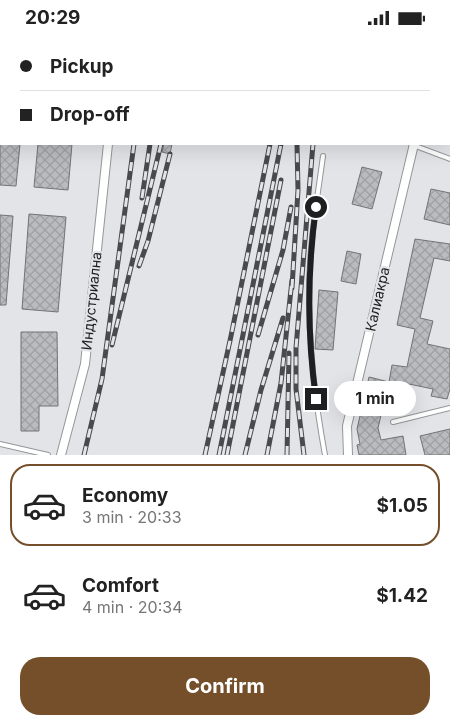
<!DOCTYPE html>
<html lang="en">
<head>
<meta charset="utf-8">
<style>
  :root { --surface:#fff; --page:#f2f2f2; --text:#222; --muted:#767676; --line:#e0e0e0; --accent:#744f2a }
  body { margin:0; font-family:Inter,sans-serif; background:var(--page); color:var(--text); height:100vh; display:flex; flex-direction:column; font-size:19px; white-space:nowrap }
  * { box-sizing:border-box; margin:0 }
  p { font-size:16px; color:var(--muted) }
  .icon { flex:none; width:28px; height:28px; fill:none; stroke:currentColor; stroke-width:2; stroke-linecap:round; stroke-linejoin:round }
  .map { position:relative; height:420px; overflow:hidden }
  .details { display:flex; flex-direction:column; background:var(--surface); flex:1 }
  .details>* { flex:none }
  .banner { position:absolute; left:0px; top:0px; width:450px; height:110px; box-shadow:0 5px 20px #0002; display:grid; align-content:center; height:110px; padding:0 20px; background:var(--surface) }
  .end { position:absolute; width:22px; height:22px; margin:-11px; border:6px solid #1e1f20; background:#fff; box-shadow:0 0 0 2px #fff }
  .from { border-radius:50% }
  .bubble { position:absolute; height:35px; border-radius:18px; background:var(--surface); box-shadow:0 5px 20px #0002; font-size:16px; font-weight:700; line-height:35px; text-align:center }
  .banner b { display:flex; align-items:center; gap:18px; height:48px; font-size:19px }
  .banner b+b { border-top:1px solid var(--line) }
  .banner i { width:12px; height:12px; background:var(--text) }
  ul { padding:9px 0 0; list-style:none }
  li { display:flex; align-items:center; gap:15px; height:82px; margin:0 10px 8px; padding:0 10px; border:2px solid transparent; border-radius:20px }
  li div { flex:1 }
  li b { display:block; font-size:19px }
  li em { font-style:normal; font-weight:700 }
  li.on { border-color:var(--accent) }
  li>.icon { width:45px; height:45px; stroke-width:1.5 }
  .action { display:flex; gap:10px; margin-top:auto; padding:10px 20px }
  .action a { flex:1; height:58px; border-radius:20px; background:var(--accent); color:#fff; font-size:20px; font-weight:700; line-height:58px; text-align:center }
  .status { display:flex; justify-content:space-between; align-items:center; height:35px; padding:0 25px; background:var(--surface); direction:ltr }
  .status svg { height:14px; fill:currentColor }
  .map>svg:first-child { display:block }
  .building { fill:url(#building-cross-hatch); stroke:#717375 }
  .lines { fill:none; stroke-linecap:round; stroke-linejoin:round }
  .lane-casing { stroke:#949699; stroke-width:6 }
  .street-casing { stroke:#949699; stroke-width:10 }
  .lane { stroke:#fff; stroke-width:4 }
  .street { stroke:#fff; stroke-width:8 }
  .rail-casing { stroke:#494a4b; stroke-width:5 }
  .rail { stroke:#e2e4e7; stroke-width:3; stroke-dasharray:9; stroke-linecap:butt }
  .route { stroke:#1e1f20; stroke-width:6 }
  .labels { text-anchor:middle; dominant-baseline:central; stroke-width:4.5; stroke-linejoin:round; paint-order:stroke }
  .street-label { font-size:14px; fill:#1e1f20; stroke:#e2e4e7 }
</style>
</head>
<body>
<div class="status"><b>20:29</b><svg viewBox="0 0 49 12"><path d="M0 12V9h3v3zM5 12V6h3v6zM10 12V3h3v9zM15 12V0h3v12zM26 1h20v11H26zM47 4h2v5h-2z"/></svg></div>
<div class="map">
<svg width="450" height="420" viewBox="0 0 450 420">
  <defs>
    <pattern id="building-cross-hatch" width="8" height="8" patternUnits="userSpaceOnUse" patternTransform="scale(1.25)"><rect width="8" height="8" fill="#b9bbbe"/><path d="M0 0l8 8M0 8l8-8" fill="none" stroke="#9fa0a3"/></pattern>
  </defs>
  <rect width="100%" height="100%" fill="#e2e4e7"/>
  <g class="building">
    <path d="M0,109h20l-4,42 -16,-1z"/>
    <path d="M38,109h34l-4,46 -34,-3z"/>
    <path d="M164,109h8l-2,10 -8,-2z"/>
    <path d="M362,132l20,5 -10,37 -20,-5z"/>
    <path d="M431,154l19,4v32l-26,-6z"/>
    <path d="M29,179l37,3 -8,95 -36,-3z"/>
    <path d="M0,180l13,1 -7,89h-6z"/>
    <path d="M415,204l35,5v17l-16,-3 -14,60 13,3 -6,23 23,5v40l-3,10 -16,-3 2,-7 -24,-5 -3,14 -20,-4 -8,34 3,12 22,-4 3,19h-47l-2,-10 3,-1 -3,-15 12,-52 20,5 3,-17 15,2 8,-38 -18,-4z"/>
    <path d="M347,216l14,3 -5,30 -15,-3z"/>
    <path d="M319,255l19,2 -5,58 -18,-1z"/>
    <path d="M21,297h36l1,74h-19v25h-18z"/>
    <path d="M450,394v26h-25l-5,-19z"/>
  </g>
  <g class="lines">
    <defs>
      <g id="lane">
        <path d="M361,1l1,-1"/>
        <path d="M413,110l37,14"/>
        <path d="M323,121c-6,45 -14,90 -14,136 0,55 6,109 16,163"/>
        <path d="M393,387l57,-14"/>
        <path d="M0,409l48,11"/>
      </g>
      <g id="street">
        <path d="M119,1v-1"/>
        <path d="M440,1v-1"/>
        <path d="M61,420l24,-91 23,-220"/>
        <path d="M348,420l-1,-29 67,-282"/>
      </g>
    </defs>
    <use href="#lane" class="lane-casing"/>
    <use href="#street" class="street-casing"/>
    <use href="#lane" class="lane"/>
    <use href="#street" class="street"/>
    <defs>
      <g id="rail">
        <path d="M148,1v-1"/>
        <path d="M180,1v-1"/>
        <path d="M189,1l1,-1"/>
        <path d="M291,1v-1"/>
        <path d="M308,1l1,-1"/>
        <path d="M318,1v-1"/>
        <path d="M328,1v-1"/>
        <path d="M142,163l8,-54"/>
        <path d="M139,231l9,-25 22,-87"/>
        <path d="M292,253l6,-98 -1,-46"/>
        <path d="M258,300l25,-85 8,-43"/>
        <path d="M112,310l49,-201"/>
        <path d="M84,420l18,-76 32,-235"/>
        <path d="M205,420l26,-119 39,-192"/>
        <path d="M219,420l62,-311"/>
        <path d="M227,420l54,-275"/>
        <path d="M245,420l16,-65 22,-72"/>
        <path d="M267,420l14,-72 11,-103"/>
        <path d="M287,420l2,-102"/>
        <path d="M304,420l-8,-66v-41l17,-204"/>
      </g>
    </defs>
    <use href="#rail" class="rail-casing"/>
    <use href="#rail" class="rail"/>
  </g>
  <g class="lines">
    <path class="route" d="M316,364c-9,-64 -9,-127 0,-192"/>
  </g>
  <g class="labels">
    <g class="street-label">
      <text transform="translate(377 264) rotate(-77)">Калиакра</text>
      <text transform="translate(91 266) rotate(-84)">Индустриална</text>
    </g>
  </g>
</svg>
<i class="end from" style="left:316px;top:172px"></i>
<i class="end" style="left:316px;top:364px"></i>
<div class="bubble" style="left:334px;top:346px;width:82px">1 min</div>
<div class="banner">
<b><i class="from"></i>Pickup</b>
<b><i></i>Drop-off</b>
</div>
</div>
<section class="details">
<ul>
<li class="on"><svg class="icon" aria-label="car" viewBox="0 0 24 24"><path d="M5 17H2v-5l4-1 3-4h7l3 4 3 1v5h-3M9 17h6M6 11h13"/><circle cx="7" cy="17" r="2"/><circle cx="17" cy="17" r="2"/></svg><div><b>Economy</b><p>3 min · 20:33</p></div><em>$1.05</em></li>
<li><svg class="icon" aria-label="car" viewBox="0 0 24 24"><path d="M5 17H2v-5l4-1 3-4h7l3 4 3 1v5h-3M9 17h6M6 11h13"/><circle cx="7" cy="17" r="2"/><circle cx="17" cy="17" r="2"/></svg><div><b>Comfort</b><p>4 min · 20:34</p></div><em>$1.42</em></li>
</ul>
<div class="action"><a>Confirm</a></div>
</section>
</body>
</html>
